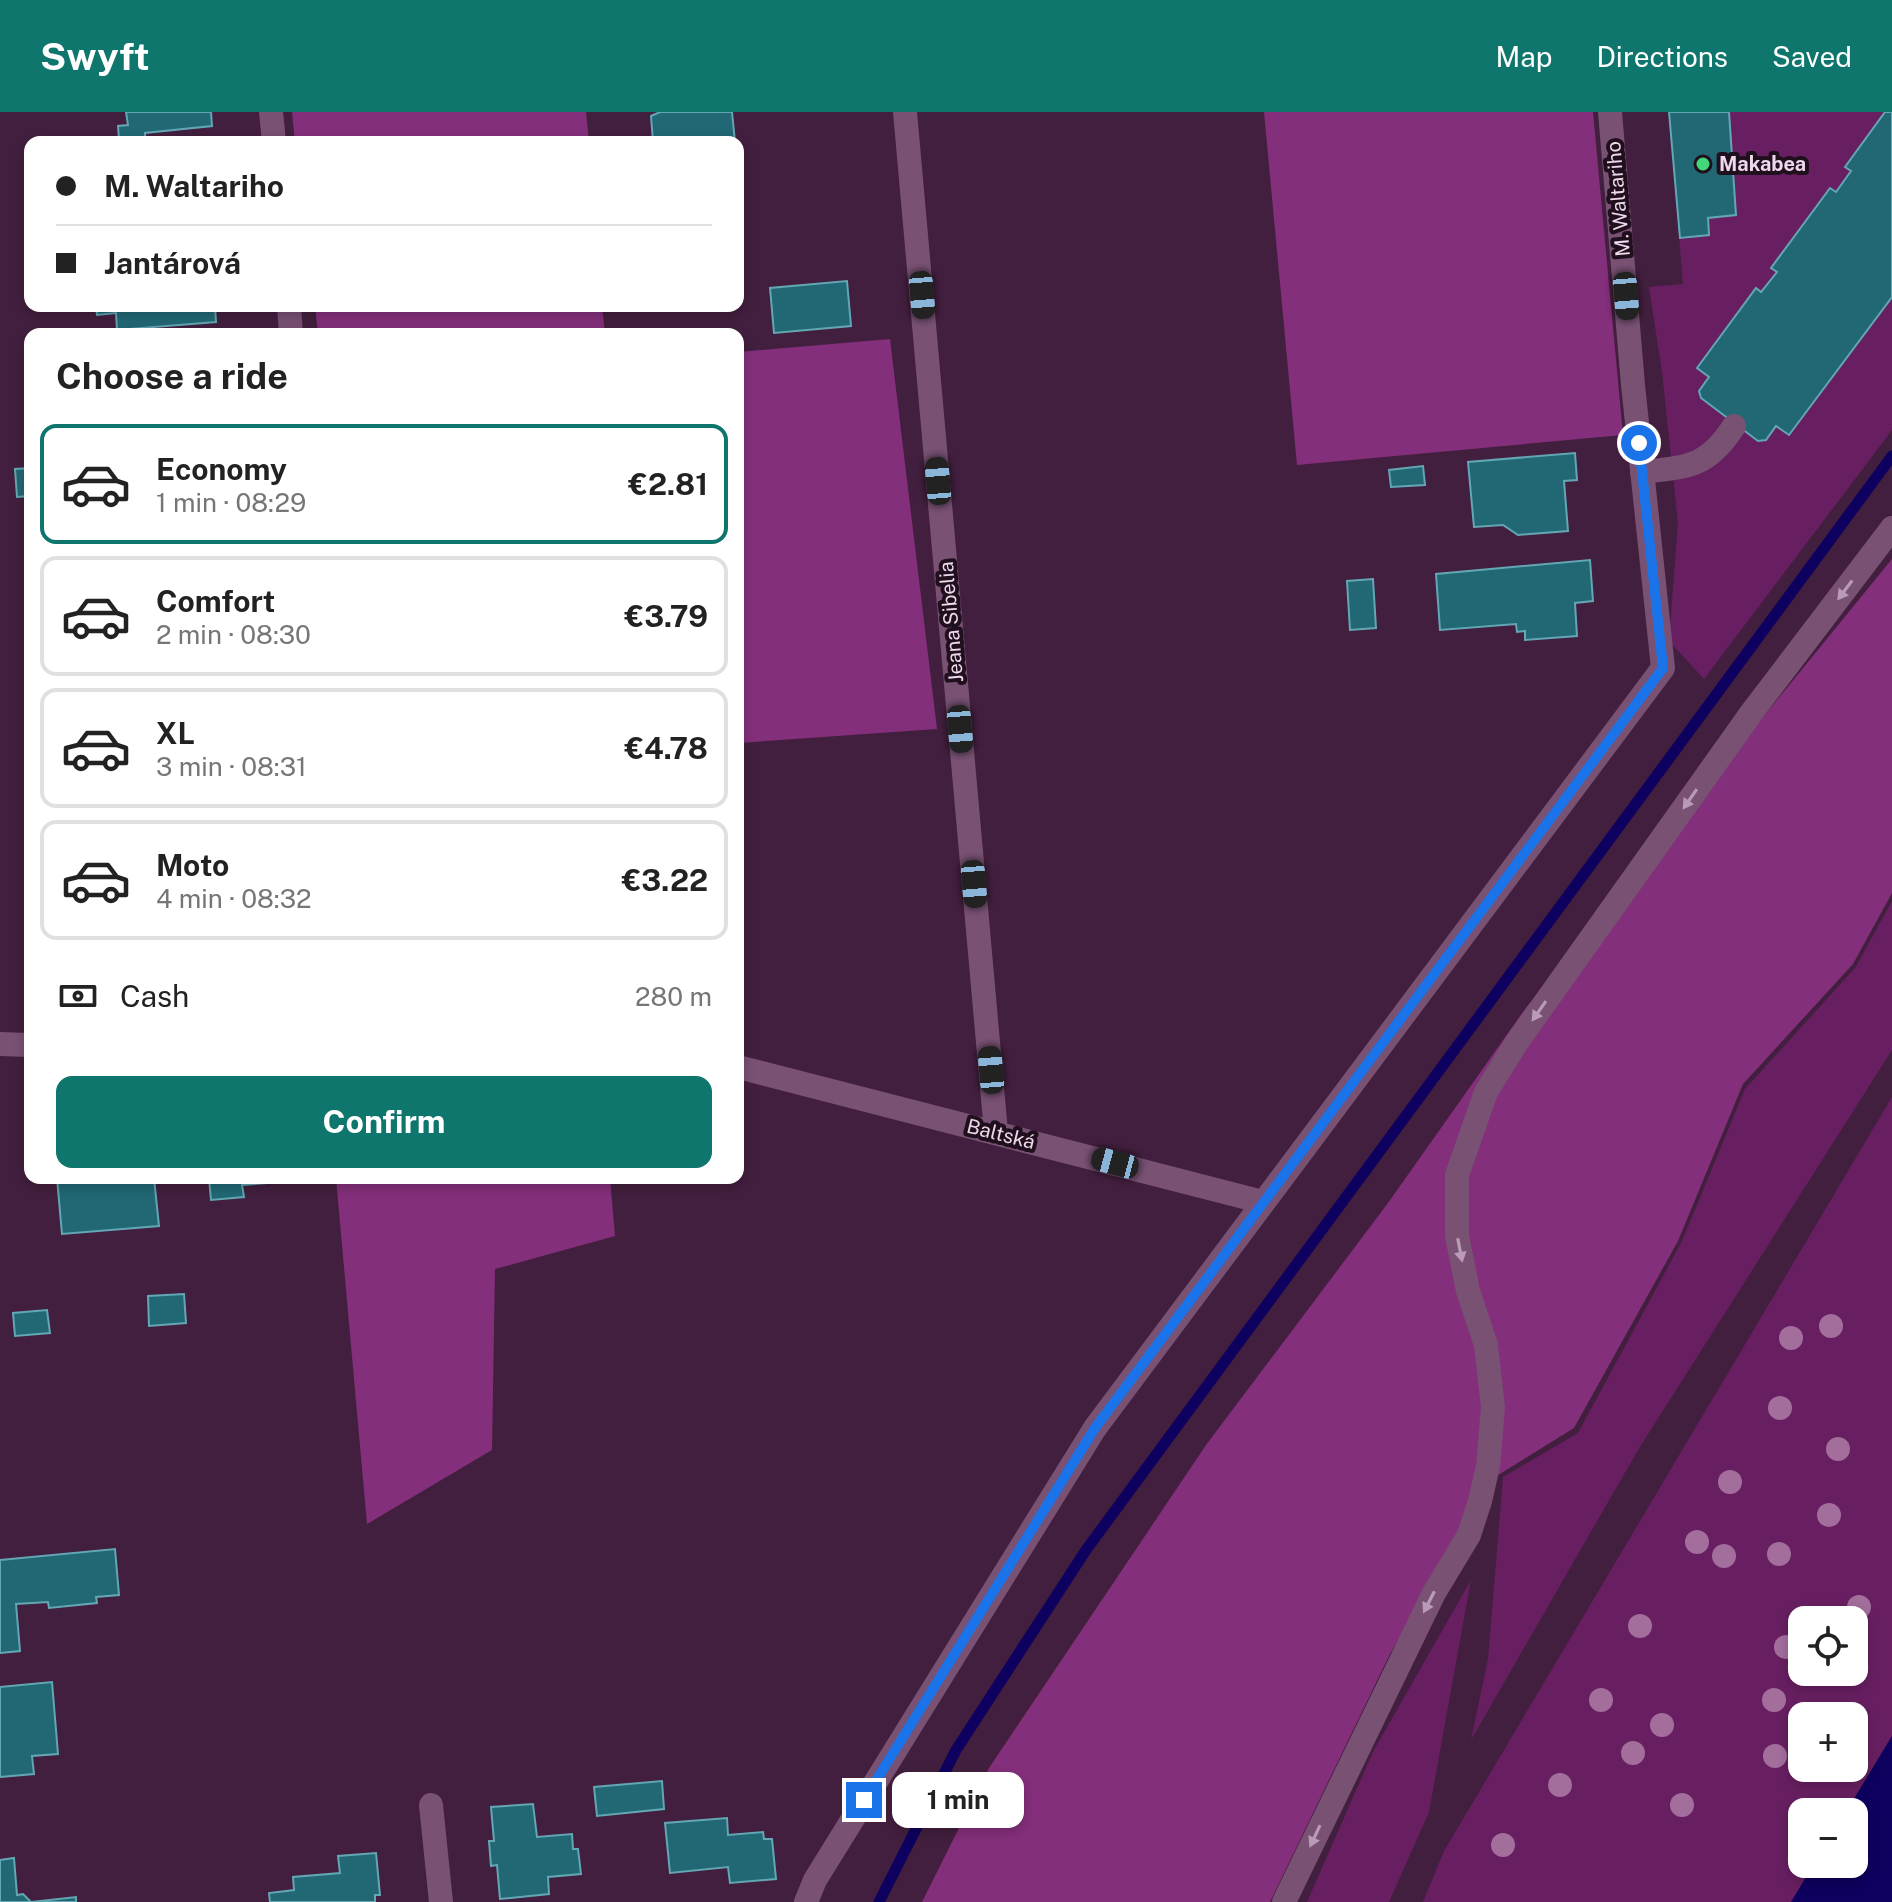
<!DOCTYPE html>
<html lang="en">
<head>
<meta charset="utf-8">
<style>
  :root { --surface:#fff; --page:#f2f2f2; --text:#222; --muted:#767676; --line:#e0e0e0; --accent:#0f766e }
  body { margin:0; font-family:"Public Sans",sans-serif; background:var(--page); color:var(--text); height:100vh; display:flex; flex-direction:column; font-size:30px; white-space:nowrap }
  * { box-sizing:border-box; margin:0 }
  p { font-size:26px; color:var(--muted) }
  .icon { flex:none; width:44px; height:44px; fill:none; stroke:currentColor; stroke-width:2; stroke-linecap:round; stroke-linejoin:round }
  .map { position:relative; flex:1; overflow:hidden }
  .details { position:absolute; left:24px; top:216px; width:720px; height:856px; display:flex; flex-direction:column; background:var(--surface); border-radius:16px; box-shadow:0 4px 12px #0003 }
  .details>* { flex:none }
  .hud { position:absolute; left:24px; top:24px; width:720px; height:176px; border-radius:16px; box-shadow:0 4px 12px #0003; display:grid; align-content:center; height:176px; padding:0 32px; background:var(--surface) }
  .controls { position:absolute; left:1788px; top:1494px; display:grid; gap:16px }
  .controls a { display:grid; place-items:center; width:80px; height:80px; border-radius:16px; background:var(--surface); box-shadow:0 4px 12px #0003; font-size:40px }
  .end { position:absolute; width:36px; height:36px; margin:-18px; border:10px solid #1a73e8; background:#fff; box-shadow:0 0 0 4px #fff }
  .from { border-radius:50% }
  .bubble { position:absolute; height:56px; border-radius:16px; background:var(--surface); box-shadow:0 4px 12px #0003; font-size:26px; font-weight:700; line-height:56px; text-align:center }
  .car { position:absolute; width:24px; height:48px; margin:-24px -12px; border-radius:10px; box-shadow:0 0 6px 2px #0007; background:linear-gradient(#222 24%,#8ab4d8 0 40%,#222 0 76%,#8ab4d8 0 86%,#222 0) }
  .hud b { display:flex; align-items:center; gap:28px; height:76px; font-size:30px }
  .hud b+b { border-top:2px solid var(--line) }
  .hud i { width:20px; height:20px; background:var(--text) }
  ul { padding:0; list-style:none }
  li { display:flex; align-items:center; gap:24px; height:120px; margin:0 16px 12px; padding:0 16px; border:4px solid var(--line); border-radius:16px }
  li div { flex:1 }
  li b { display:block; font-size:30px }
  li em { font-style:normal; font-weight:700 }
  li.selected { border-color:var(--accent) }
  li>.icon { width:72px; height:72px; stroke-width:1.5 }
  h2 { padding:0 32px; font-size:36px; line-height:96px }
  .pay { display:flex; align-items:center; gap:20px; height:88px; padding:0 32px; font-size:30px }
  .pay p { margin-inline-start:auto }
  .primary-button { display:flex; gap:16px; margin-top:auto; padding:16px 32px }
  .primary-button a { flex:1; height:92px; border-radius:16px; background:var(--accent); color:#fff; font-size:32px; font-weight:700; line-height:92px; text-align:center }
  header { display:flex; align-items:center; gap:48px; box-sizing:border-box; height:112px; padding:0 40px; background:var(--accent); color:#fff }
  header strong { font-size:38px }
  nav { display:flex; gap:44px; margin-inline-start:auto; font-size:28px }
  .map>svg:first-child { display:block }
  .green { fill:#681f61; fill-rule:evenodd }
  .forest { fill:#842f7b }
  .water { fill:#0e005f }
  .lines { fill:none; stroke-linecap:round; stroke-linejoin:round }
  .stream { stroke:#0e005f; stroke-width:11 }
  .building { fill:#216874; stroke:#63a6b4; stroke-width:2 }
  .minor { stroke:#785173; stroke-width:24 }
  .tree { fill:#a36e9c }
  .oneway { fill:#b99bb5 }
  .route { stroke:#1a73e8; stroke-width:10 }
  .poi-dot { fill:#43d77b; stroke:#20101e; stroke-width:3 }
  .labels { text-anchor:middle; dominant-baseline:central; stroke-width:8; stroke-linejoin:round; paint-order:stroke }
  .poi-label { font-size:20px; font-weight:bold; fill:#efd8eb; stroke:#20101e; text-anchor:start }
  .street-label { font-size:20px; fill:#efd8eb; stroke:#20101e }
</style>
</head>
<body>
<header>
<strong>Swyft</strong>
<nav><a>Map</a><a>Directions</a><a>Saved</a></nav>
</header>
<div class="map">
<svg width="1892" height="1790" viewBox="0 0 1892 1790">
  <rect width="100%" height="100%" fill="#421f3e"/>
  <g class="green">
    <path d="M1669,0h223v318l-188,249 -35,-38 9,-118 -16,-151 -13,-85 34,-3z"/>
    <path d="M1892,789v149l-254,400 -167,290 17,-81 15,-182 75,-44 104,-192 63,-152 110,-121z"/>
    <path d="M1892,985v639l-46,76h-44v52h12l-23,38h-368l21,-51zM1802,1508h52v52h-52zM1802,1604h52v52h-52z"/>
    <path d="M1471,1468l-42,232 -40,90h-82l66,-150z"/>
  </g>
  <g class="forest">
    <path d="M292,0h294l3,30h-294z"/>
    <path d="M1264,0h329l30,323 -326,30z"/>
    <path d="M315,194h287l3,28h-287z"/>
    <path d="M890,227l47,390 -199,14v-391z"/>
    <path d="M1892,447v334l-39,71 -110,120 -65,157 -104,187 -79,49 -105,177 -120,248h-348l67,-134 217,-323 182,-242 137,-194z"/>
    <path d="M336,1066h274l5,58 -120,33 -3,181 -125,74z"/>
  </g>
  <path class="water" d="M1892,1624v166h-101l23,-38h40v-52h-8z"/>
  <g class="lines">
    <path class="stream" d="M879,1790l77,-152 130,-200 806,-1094"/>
  </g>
  <g class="building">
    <path d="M126,0h85l1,14 -67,7v5l-26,2 -1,-14 10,-1z"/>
    <path d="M660,0h72l3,30h-82l-2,-26z"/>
    <path d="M1669,0h60l7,103 -28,3 1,17 -29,3z"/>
    <path d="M1885,0h7v185l-103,138 -13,-9 -10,14 -8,1 -57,-43 -2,-7 10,-14 -12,-9 59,-80 5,4 16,-20 -6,-4 59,-80 6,4 15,-21 -6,-4z"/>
    <path d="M847,169l4,45 -77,7 -4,-45z"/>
    <path d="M96,194h119l1,16 -99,8 -1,-17 -19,2z"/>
    <path d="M1575,341l2,27 -13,1 4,50 -50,4 -15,-10 -29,2 -6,-65z"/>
    <path d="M1423,354l2,19 -34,2 -2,-17z"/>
    <path d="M30,356v28l-13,1 -2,-28z"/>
    <path d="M1590,448l3,41 -18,2 2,33 -52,4v-9l-8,1 -1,-8 -76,6 -4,-56z"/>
    <path d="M1373,467l3,49 -26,2 -3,-49z"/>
    <path d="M57,1066h97l5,48 -97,8z"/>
    <path d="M209,1066h84v3l-51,4 2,12 -33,3z"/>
    <path d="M184,1182l2,29 -37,3 -1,-30z"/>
    <path d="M47,1198l3,23 -35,3 -2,-23z"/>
    <path d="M115,1437l4,46 -23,2 1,6 -48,5 -1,-6 -32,2 4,47 -20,2v-93z"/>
    <path d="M52,1570l6,72 -26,2 2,18 -34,3v-90z"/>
    <path d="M662,1669l2,28 -67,7 -3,-29z"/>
    <path d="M533,1692l4,33 35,-3 1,15h5l3,25 -33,3 1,17 -49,5 -3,-34 -6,1 -2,-25h5l-3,-34z"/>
    <path d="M727,1706l1,17 35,-3 1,7h8l4,40 -46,4 -2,-16 -58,6 -5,-50z"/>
    <path d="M376,1741l4,42h-5v7h-105l-1,-9 25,-3 -1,-13 47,-4 -2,-17z"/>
    <path d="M14,1746l3,37 6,-1 8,8 45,-5v5h-76v-42z"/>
  </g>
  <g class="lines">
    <g class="minor">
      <path d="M271,0l3,30"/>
      <path d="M905,0l91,1020"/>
      <path d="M289,194l2,28"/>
      <path d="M1642,360c46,-5 66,-5 92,-46"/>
      <path d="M0,932l30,1"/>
      <path d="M738,955l525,135"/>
      <path d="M431,1693l10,97"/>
      <path d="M806,1790l9,-22 280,-452 568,-760 -30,-283 -23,-273"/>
      <path d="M1284,1790l150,-309 35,-58 11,-34 8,-35 5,-59 -7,-62 -18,-54 -11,-55v-61l29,-83 31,-50 235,-330 140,-184"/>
    </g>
  </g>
  <g class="tree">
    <circle cx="1831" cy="1214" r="12"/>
    <circle cx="1791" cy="1226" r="12"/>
    <circle cx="1780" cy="1296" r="12"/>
    <circle cx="1838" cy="1337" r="12"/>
    <circle cx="1730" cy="1370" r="12"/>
    <circle cx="1829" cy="1403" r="12"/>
    <circle cx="1697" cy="1430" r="12"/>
    <circle cx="1779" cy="1442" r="12"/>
    <circle cx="1724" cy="1444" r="12"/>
    <circle cx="1859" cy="1495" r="12"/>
    <circle cx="1640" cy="1514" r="12"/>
    <circle cx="1786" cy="1535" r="12"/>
    <circle cx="1601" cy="1588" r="12"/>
    <circle cx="1774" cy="1588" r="12"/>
    <circle cx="1662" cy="1613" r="12"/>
    <circle cx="1633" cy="1641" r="12"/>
    <circle cx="1775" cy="1644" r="12"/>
    <circle cx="1560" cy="1673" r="12"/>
    <circle cx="1682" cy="1693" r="12"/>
    <circle cx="1503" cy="1733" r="12"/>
  </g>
  <defs><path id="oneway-solid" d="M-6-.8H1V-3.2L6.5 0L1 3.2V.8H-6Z" transform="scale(2)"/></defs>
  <g class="oneway">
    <use href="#oneway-solid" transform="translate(1845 478) rotate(127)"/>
    <use href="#oneway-solid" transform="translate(1690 687) rotate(125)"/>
    <use href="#oneway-solid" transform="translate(1539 899) rotate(125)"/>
    <use href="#oneway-solid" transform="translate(1460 1138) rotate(79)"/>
    <use href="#oneway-solid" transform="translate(1429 1490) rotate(117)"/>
    <use href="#oneway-solid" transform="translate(1315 1724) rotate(115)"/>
  </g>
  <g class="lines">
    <path class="route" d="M864,1688l231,-372 568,-760 -24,-225"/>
  </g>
  <circle class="poi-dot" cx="1703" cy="52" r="8"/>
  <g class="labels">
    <g class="poi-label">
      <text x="1719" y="52">Makabea</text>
    </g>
    <g class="street-label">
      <text transform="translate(1618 87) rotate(-95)">M. Waltariho</text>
      <text transform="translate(951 510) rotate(-95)">Jeana Sibelia</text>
      <text transform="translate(1001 1022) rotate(14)">Baltská</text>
    </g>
  </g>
</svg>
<div class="controls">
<a><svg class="icon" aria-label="locate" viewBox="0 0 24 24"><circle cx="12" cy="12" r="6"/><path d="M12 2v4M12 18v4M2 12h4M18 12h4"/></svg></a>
<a>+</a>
<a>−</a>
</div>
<i class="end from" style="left:1639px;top:331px"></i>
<i class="end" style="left:864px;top:1688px"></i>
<div class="bubble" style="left:892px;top:1660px;width:132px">1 min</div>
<i class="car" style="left:922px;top:183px;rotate:175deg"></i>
<i class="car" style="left:1626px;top:184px;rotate:175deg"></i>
<i class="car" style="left:938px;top:369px;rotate:355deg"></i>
<i class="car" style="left:960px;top:617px;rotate:175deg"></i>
<i class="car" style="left:974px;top:772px;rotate:175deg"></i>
<i class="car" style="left:991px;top:958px;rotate:355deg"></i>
<i class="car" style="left:1115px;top:1051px;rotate:285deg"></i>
<div class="hud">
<b><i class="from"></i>M. Waltariho</b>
<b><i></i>Jantárová</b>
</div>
<section class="details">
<h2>Choose a ride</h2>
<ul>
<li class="selected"><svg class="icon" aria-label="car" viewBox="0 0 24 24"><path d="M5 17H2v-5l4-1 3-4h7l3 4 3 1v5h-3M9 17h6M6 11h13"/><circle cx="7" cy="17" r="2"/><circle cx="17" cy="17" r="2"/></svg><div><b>Economy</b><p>1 min · 08:29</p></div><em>€2.81</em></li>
<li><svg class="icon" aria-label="car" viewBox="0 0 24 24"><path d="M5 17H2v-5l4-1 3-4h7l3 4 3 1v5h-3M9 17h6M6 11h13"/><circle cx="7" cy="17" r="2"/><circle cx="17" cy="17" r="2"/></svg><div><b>Comfort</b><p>2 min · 08:30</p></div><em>€3.79</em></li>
<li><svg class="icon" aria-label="car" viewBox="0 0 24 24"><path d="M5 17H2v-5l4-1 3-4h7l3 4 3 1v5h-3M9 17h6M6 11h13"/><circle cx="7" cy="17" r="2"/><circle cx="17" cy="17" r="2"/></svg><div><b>XL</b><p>3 min · 08:31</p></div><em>€4.78</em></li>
<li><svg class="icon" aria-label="car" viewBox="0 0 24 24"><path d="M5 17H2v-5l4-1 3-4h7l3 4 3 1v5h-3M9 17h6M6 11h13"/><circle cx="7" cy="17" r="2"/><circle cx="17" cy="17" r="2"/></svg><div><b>Moto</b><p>4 min · 08:32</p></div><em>€3.22</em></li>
</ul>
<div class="pay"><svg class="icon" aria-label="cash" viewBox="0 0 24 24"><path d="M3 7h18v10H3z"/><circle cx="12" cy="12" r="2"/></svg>Cash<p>280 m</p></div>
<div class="primary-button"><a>Confirm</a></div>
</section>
</div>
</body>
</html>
